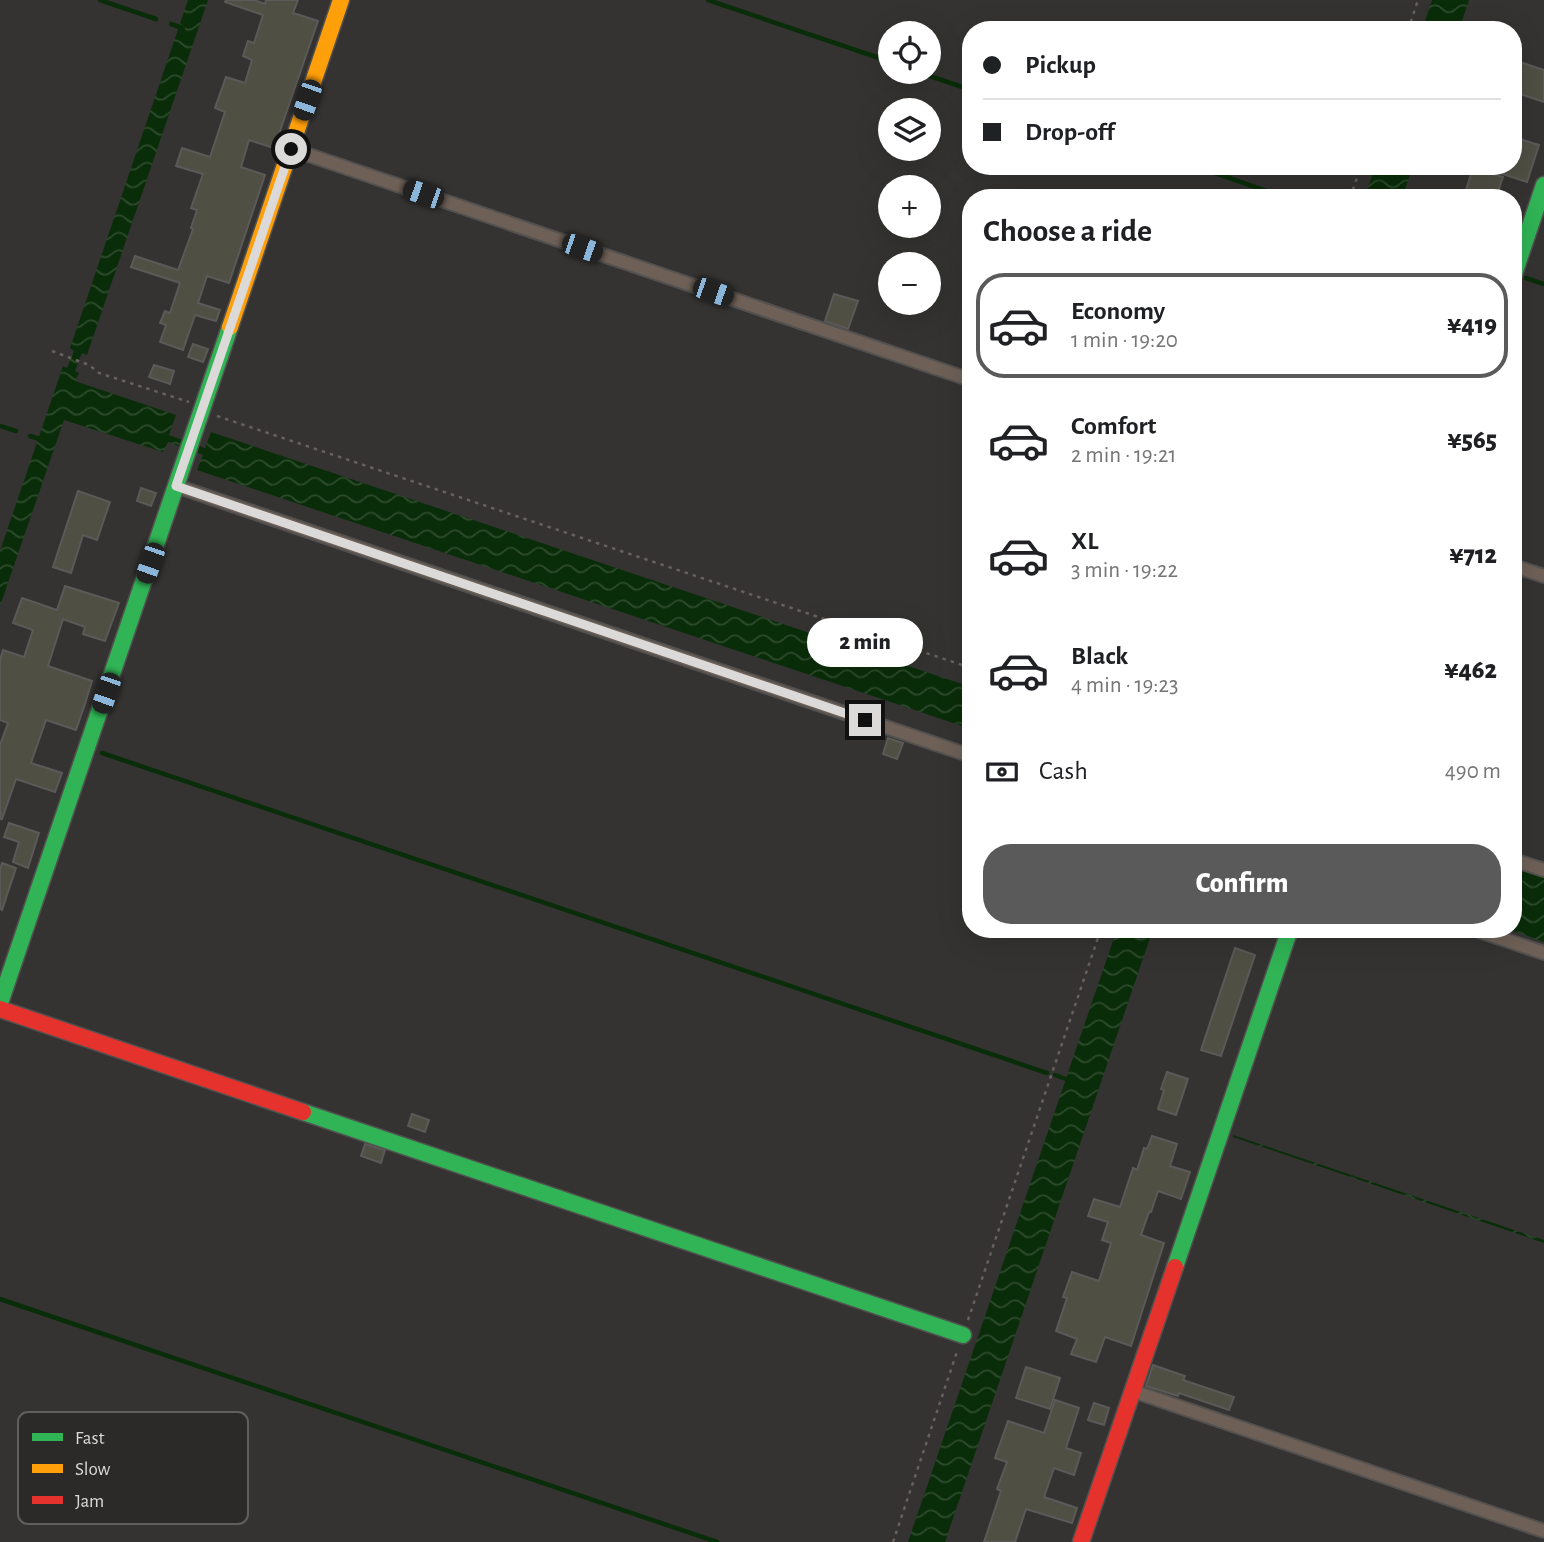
<!DOCTYPE html>
<html lang="en">
<head>
<meta charset="utf-8">
<style>
  :root { --surface:#fff; --page:#f6f6f6; --text:#202124; --muted:#757577; --line:#e0e0e0; --accent:#5a5a5b }
  body { margin:0; font-family:"Alegreya Sans",sans-serif; background:var(--page); color:var(--text); height:100vh; display:flex; flex-direction:column; font-size:26px; white-space:nowrap }
  * { box-sizing:border-box; margin:0 }
  p { font-size:23px; color:var(--muted) }
  .icon { flex:none; width:38px; height:38px; fill:none; stroke:currentColor; stroke-width:2; stroke-linecap:round; stroke-linejoin:round }
  .map { position:relative; flex:1; overflow:hidden }
  .sheet { position:absolute; left:962px; top:189px; width:560px; height:749px; display:flex; flex-direction:column; background:var(--surface); border-radius:28px; box-shadow:0 7px 28px #0002 }
  .sheet>* { flex:none }
  .top-card { position:absolute; left:962px; top:21px; width:560px; height:154px; border-radius:28px; box-shadow:0 7px 28px #0002; display:grid; align-content:center; height:154px; padding:0 21px; background:var(--surface) }
  .controls { position:absolute; left:878px; top:21px; display:grid; gap:14px }
  .controls a { display:grid; place-items:center; width:63px; height:63px; border-radius:50%; background:var(--surface); box-shadow:0 7px 28px #0002; font-size:35px }
  .end { position:absolute; width:32px; height:32px; margin:-16px; border:9px solid #dbdad9; background:#111; box-shadow:0 0 0 4px #111 }
  .from { border-radius:50% }
  .bubble { position:absolute; height:49px; border-radius:24px; background:var(--surface); box-shadow:0 7px 28px #0002; font-size:23px; font-weight:800; line-height:49px; text-align:center }
  .car { position:absolute; width:21px; height:42px; margin:-21px -10px; border-radius:9px; box-shadow:0 0 5px 2px #0007; background:linear-gradient(#222 24%,#8ab4d8 0 40%,#222 0 76%,#8ab4d8 0 86%,#222 0) }
  .top-card b { display:flex; align-items:center; gap:24px; height:66px; font-size:26px }
  .top-card b+b { border-top:2px solid var(--line) }
  .top-card i { width:18px; height:18px; background:var(--text) }
  ul { padding:0; list-style:none }
  li { display:flex; align-items:center; gap:21px; height:105px; margin:0 14px 10px; padding:0 7px; border:4px solid transparent; border-radius:28px }
  li div { flex:1 }
  li b { display:block; font-size:26px }
  li em { font-style:normal; font-weight:800 }
  li.active { border-color:var(--accent) }
  li>.icon { width:63px; height:63px; stroke-width:1.5 }
  h2 { padding:0 21px; font-size:32px; line-height:84px }
  .pay { display:flex; align-items:center; gap:18px; height:77px; padding:0 21px; font-size:26px }
  .pay p { margin-inline-start:auto }
  .button { display:flex; gap:14px; margin-top:auto; padding:14px 21px }
  .button a { flex:1; height:80px; border-radius:28px; background:var(--accent); color:#fff; font-size:28px; font-weight:800; line-height:80px; text-align:center }
  .map>svg:first-child { display:block }
  .water { fill:url(#water-waves) }
  .lines { fill:none; stroke-linecap:round; stroke-linejoin:round }
  .stream { stroke:#0a2d09; stroke-width:4.5 }
  .building { fill:#4f4f44; stroke:#5b5a59; stroke-width:2 }
  .street-casing { stroke:#525150; stroke-width:16 }
  .fast-casing { stroke:#525150; stroke-width:19 }
  .slow-casing { stroke:#525150; stroke-width:19 }
  .jam-casing { stroke:#525150; stroke-width:19 }
  .path { stroke:#68605a; stroke-width:2.5; stroke-dasharray:3.5 5; stroke-linecap:butt }
  .street { stroke:#6e6057; stroke-width:12 }
  .fast { stroke:#30b455; stroke-width:16 }
  .slow { stroke:#ff9f0a; stroke-width:16 }
  .jam { stroke:#e5322d; stroke-width:16 }
  .route { stroke:#dbdad9; stroke-width:9 }
  .key { fill:#2b2a28; stroke:#605f5d; stroke-width:2 }
  .key-label { font-size:19px; fill:#dbdad9 }
</style>
</head>
<body>
<div class="map">
<svg width="1544" height="1542" viewBox="0 0 1544 1542">
  <defs>
    <pattern id="water-waves" width="16" height="10" patternUnits="userSpaceOnUse" patternTransform="scale(1.75)"><rect width="16" height="10" fill="#0a2d09"/><path d="M0 5q4-4 8 0t8 0" fill="none" stroke="#2d4b2c"/></pattern>
  </defs>
  <rect width="100%" height="100%" fill="#343332"/>
  <g class="water">
    <path d="M188,0h20l-121,355 -5,-2 -7,18 4,2 -4,8 101,34 -7,20 36,13 6,-16 760,255v42l-774,-259 6,-15 -35,-13 -5,10 -99,-32 -64,186v-55l63,-185 4,2 7,-17 -4,-3z"/>
    <path d="M1432,0h37l-10,30h-37z"/>
    <path d="M1375,166h38l-11,32h-37z"/>
    <path d="M1514,866l30,10v66l-36,-13h6z"/>
    <path d="M1117,929h36l-208,613h-37z"/>
    <path d="M1233,1135l311,105v3l-311,-106z"/>
  </g>
  <g class="lines">
    <g class="stream">
      <path d="M100,0l56,19"/>
      <path d="M708,0l183,62"/>
      <path d="M171,24l12,4"/>
      <path d="M918,72l53,18"/>
      <path d="M1195,166l92,32"/>
      <path d="M1526,278l18,6"/>
      <path d="M0,426l16,5"/>
      <path d="M30,436l13,4"/>
      <path d="M102,753l945,320"/>
      <path d="M1055,1075l11,4"/>
      <path d="M0,1299l717,243"/>
    </g>
  </g>
  <g class="building">
    <path d="M226,0h28l11,4 1,-4h32l-5,13 25,8 -44,127 -25,-8 -8,27 24,8 -36,108 -22,-7 -9,27 22,7 -4,11 -21,-6 -12,35 -23,-8 6,-17 -6,-2 5,-12 5,2 10,-30 -49,-16 4,-11 43,14 15,-41 -2,-1 6,-18 -6,-2 12,-34 -27,-8 6,-18 28,9 15,-45 -10,-4 11,-31 19,6 7,-23 -9,-4 5,-15 6,2 9,-28 -38,-13z"/>
    <path d="M1514,60l30,10v32l-30,-10z"/>
    <path d="M1514,137l25,8 -12,37 -40,-13v-3h27z"/>
    <path d="M1473,168l30,9 -7,21h-22l2,-4 -10,-4z"/>
    <path d="M834,294l24,7 -10,28 -23,-8z"/>
    <path d="M193,344l15,5 -5,13 -15,-5z"/>
    <path d="M154,365l20,6 -4,13 -21,-7z"/>
    <path d="M141,488l15,5 -5,13 -14,-5z"/>
    <path d="M78,491l32,11 -13,38 -14,-5 -12,38 -18,-6z"/>
    <path d="M65,586l54,17 -14,38 -22,-7 2,-7 -22,-8 -15,47 44,15 -7,23 -9,26 -30,-10 -15,43 31,10 -7,19 -39,-13 -14,40h-2v-74l8,-22 -8,-3v-60l3,-10 21,7 9,-27 -20,-7 9,-25 35,12z"/>
    <path d="M888,738l15,5 -6,16 -14,-5z"/>
    <path d="M9,823l30,10 -11,35 -15,-6 6,-20 -15,-5z"/>
    <path d="M2,863l14,5 -14,42 -2,-1v-39z"/>
    <path d="M1235,948l20,7 -34,101 -20,-6z"/>
    <path d="M1167,1072l21,7 -12,36 -18,-6 6,-19 -3,-1z"/>
    <path d="M412,1114l17,6 -4,12 -17,-6z"/>
    <path d="M1152,1136l25,8 -7,22 20,6 -9,27 -23,-8 -7,21h-2l-8,23 23,8 -33,103 -26,-9 -9,25 -25,-8 6,-15 -21,-8 11,-33 -4,-1 9,-25 27,9 12,-38 -9,-3 6,-18 -20,-6 6,-17 26,8 13,-39 4,2 7,-22 3,1z"/>
    <path d="M365,1144l20,6 -4,13 -20,-7z"/>
    <path d="M1153,1365l32,11 -2,4 51,17 -5,13 -50,-17 -1,3 -32,-10z"/>
    <path d="M1026,1367l34,11 -10,31 -34,-11z"/>
    <path d="M1055,1400l24,8 -13,40 15,5 -7,22 -20,-7 -10,29 33,11 -5,15 -46,-14 -11,33h-31l17,-51 -4,-2 10,-27 -12,-4 13,-37 36,12z"/>
    <path d="M1094,1403l15,5 -5,17 -16,-5z"/>
  </g>
  <g class="lines">
    <defs>
      <g id="street">
        <path d="M291,149l680,231"/>
        <path d="M176,486l795,270"/>
        <path d="M1514,566l30,10"/>
        <path d="M1514,860l30,10"/>
        <path d="M1473,929l71,24"/>
        <path d="M1133,1391l411,140"/>
      </g>
      <g id="fast">
        <path d="M1514,274l30,-89"/>
        <path d="M0,1003l230,-676"/>
        <path d="M303,1112l660,223"/>
        <path d="M1175,1267l115,-338"/>
      </g>
      <path id="slow" d="M230,327l111,-327"/>
      <g id="jam">
        <path d="M0,1009l303,103"/>
        <path d="M1081,1542l94,-275"/>
      </g>
    </defs>
    <use href="#street" class="street-casing"/>
    <use href="#fast" class="fast-casing"/>
    <use href="#slow" class="slow-casing"/>
    <use href="#jam" class="jam-casing"/>
    <g class="path">
      <path d="M1408,30l10,-30"/>
      <path d="M1350,198l11,-32"/>
      <path d="M52,351l37,14 10,8 90,29"/>
      <path d="M217,416l754,252"/>
      <path d="M968,1320l133,-391"/>
      <path d="M893,1542l65,-193"/>
    </g>
    <use href="#street" class="street"/>
    <use href="#fast" class="fast"/>
    <use href="#slow" class="slow"/>
    <use href="#jam" class="jam"/>
  </g>
  <g class="lines">
    <path class="route" d="M291,149l-115,337 689,234"/>
  </g>
  <rect x="18" y="1412" width="230" height="112" rx="10" class="key"/>
  <rect x="32" y="1433" width="31" height="8" fill="#30b455"/>
  <rect x="32" y="1464" width="31" height="9" fill="#ff9f0a"/>
  <rect x="32" y="1496" width="31" height="8" fill="#e5322d"/>
  <g class="key-label">
    <text x="75" y="1444">Fast</text>
    <text x="75" y="1475">Slow</text>
    <text x="75" y="1507">Jam</text>
  </g>
</svg>
<div class="controls">
<a><svg class="icon" aria-label="locate" viewBox="0 0 24 24"><circle cx="12" cy="12" r="6"/><path d="M12 2v4M12 18v4M2 12h4M18 12h4"/></svg></a>
<a><svg class="icon" aria-label="layers" viewBox="0 0 24 24"><path d="M12 4l9 5-9 5-9-5zM3 14l9 5 9-5"/></svg></a>
<a>+</a>
<a>−</a>
</div>
<i class="end from" style="left:291px;top:149px"></i>
<i class="end" style="left:865px;top:720px"></i>
<div class="bubble" style="left:807px;top:618px;width:116px">2 min</div>
<i class="car" style="left:307px;top:100px;rotate:199deg"></i>
<i class="car" style="left:423px;top:194px;rotate:289deg"></i>
<i class="car" style="left:582px;top:248px;rotate:109deg"></i>
<i class="car" style="left:713px;top:292px;rotate:109deg"></i>
<i class="car" style="left:150px;top:563px;rotate:199deg"></i>
<i class="car" style="left:106px;top:693px;rotate:199deg"></i>
<div class="top-card">
<b><i class="from"></i>Pickup</b>
<b><i></i>Drop-off</b>
</div>
<section class="sheet">
<h2>Choose a ride</h2>
<ul>
<li class="active"><svg class="icon" aria-label="car" viewBox="0 0 24 24"><path d="M5 17H2v-5l4-1 3-4h7l3 4 3 1v5h-3M9 17h6M6 11h13"/><circle cx="7" cy="17" r="2"/><circle cx="17" cy="17" r="2"/></svg><div><b>Economy</b><p>1 min · 19:20</p></div><em>¥419</em></li>
<li><svg class="icon" aria-label="car" viewBox="0 0 24 24"><path d="M5 17H2v-5l4-1 3-4h7l3 4 3 1v5h-3M9 17h6M6 11h13"/><circle cx="7" cy="17" r="2"/><circle cx="17" cy="17" r="2"/></svg><div><b>Comfort</b><p>2 min · 19:21</p></div><em>¥565</em></li>
<li><svg class="icon" aria-label="car" viewBox="0 0 24 24"><path d="M5 17H2v-5l4-1 3-4h7l3 4 3 1v5h-3M9 17h6M6 11h13"/><circle cx="7" cy="17" r="2"/><circle cx="17" cy="17" r="2"/></svg><div><b>XL</b><p>3 min · 19:22</p></div><em>¥712</em></li>
<li><svg class="icon" aria-label="car" viewBox="0 0 24 24"><path d="M5 17H2v-5l4-1 3-4h7l3 4 3 1v5h-3M9 17h6M6 11h13"/><circle cx="7" cy="17" r="2"/><circle cx="17" cy="17" r="2"/></svg><div><b>Black</b><p>4 min · 19:23</p></div><em>¥462</em></li>
</ul>
<div class="pay"><svg class="icon" aria-label="cash" viewBox="0 0 24 24"><path d="M3 7h18v10H3z"/><circle cx="12" cy="12" r="2"/></svg>Cash<p>490 m</p></div>
<div class="button"><a>Confirm</a></div>
</section>
</div>
</body>
</html>
